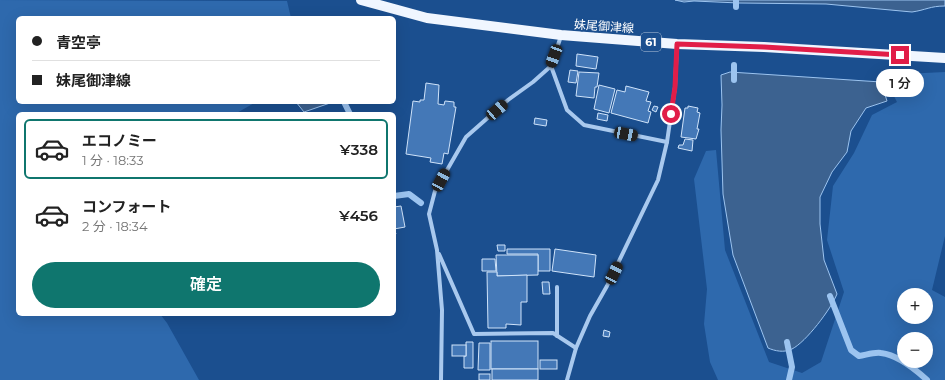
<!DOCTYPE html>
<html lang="ja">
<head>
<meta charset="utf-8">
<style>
  :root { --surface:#fff; --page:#f2f2f2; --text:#222; --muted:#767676; --line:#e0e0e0; --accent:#0f766e }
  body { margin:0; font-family:Montserrat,"Noto Sans JP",sans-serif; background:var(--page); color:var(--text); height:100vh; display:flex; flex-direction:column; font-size:15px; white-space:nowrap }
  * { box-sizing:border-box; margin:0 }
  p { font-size:13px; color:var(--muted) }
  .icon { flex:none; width:22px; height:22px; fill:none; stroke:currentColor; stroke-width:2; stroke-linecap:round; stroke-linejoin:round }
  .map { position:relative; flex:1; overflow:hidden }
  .drawer { position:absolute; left:16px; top:112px; width:380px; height:204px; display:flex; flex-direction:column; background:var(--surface); border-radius:6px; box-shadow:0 4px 16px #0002 }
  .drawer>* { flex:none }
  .guide { position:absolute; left:16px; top:16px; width:380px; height:88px; border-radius:6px; box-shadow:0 4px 16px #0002; display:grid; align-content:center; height:88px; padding:0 16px; background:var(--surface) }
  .controls { position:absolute; left:897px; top:288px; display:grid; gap:8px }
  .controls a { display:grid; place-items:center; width:36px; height:36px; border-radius:50%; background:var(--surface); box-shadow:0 4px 16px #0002; font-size:20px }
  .end { position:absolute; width:18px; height:18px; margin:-9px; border:5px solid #e11d48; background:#fff; box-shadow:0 0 0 2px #fff }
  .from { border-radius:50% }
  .bubble { position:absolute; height:28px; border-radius:14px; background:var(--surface); box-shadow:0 4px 16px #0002; font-size:13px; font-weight:600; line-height:28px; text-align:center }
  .car { position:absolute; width:12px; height:24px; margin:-12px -6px; border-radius:5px; box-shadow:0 0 3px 1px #0007; background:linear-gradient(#222 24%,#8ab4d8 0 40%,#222 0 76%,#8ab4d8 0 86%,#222 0) }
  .guide b { display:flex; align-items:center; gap:14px; height:38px; font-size:15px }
  .guide b+b { border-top:1px solid var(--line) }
  .guide i { width:10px; height:10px; background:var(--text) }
  ul { padding:7px 0 0; list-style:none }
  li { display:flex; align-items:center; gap:12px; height:60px; margin:0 8px 6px; padding:0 8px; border:2px solid transparent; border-radius:6px }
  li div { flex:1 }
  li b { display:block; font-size:15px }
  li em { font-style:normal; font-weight:600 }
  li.selected { border-color:var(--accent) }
  li>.icon { width:36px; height:36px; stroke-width:1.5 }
  .primary-button { display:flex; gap:8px; margin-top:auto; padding:8px 16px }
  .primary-button a { flex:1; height:46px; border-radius:24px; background:var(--accent); color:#fff; font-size:16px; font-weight:600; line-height:46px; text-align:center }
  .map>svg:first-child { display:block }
  .green { fill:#2e69ad; fill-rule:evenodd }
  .water { fill:#3c6290; stroke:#9cc4f0 }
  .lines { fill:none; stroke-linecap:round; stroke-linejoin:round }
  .stream { stroke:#9cc4f0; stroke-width:6 }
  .building { fill:#4478b7; stroke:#cfe3fa }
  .minor { stroke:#a9c9ee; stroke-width:4 }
  .primary { stroke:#f0f6ff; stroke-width:10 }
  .route { stroke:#e11d48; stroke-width:5 }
  .labels { text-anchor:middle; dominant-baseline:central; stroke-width:3; stroke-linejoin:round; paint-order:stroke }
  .shield { fill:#1b4f8f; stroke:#bbcadd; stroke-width:1 }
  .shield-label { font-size:11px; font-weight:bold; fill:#fff }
  .street-label { font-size:12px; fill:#fff; stroke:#1b4f8f }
</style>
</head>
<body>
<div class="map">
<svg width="945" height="380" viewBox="0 0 945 380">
  <rect width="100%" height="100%" fill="#1b4f8f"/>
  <g class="green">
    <path d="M0,0l287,1 4,17h-273v84h238l-21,12h-217v200h142l7,9 32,57h-199z"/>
    <path d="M945,72v164l-13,54 13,7v83h-227l-8,-18 -6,-38 3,-35 -13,-110 12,-28 10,-1 9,100 44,112 33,11 19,-11 23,-70 -17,-52 6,-54 21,-33 18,-38 25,-13 -14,-27zM904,295h22v22h-22zM904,339h22v22h-22z"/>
  </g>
  <g class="water">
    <path d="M675,0h270v6c-15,0 -19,4 -33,6l-86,-8 -87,-1 -45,-2 -10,1z"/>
    <path d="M730,72l151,10 6,19 -21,7 -15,23 -4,21 -15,20 -12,25v27l4,36 13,34c-6,15 -31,48 -45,55 -8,4 -17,2 -24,-1l-35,-93 -10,-61 -2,-64 1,-25 -1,-30z"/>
    <path d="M296,102h37l-29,10z"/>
  </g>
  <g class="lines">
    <g class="stream">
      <path d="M736,7v-7"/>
      <path d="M734,80v-15"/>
      <path d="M344,102l6,12"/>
      <path d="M394,196l15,-2 12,9"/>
      <path d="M830,296l21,54 8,6c7,-1 15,-4 22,-3 17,2 34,16 46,27"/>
      <path d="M787,342l5,25 -3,13"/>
    </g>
  </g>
  <g class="building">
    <path d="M577,54l21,3 -2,12 -20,-3z"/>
    <path d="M570,70l8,1 -2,12 -8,-1z"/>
    <path d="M579,72l20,1 -2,14h-2l-1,11 -18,-2z"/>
    <path d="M426,83l13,2 -1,19 6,1 1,-4 9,1v5h2l-8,47 -4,-1 -2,11 -12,-2 1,-4 -25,-4 7,-53 7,1v-2h4z"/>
    <path d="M599,85l16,4 -6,24 -15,-4z"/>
    <path d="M626,86l23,6 -3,9 5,1 -3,9 3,1 -3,11 -37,-10 6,-23 8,2z"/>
    <path d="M654,106l4,1 -2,5 -4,-2z"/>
    <path d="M688,106l10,2 -1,4 3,1 -3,16h2l-3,10 -15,-2 4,-29h3z"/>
    <path d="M598,113l10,2 -1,6 -10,-2z"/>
    <path d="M535,118l12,2 -1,6 -12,-2z"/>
    <path d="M685,139l8,1 -1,11 -14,-3 1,-3h4z"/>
    <path d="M401,206l4,21 -11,2 2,5h-2v-27z"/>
    <path d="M497,245h8v6h-7z"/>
    <path d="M507,249h43v22h-12v-17h-31z"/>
    <path d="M555,249l41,6 -2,22 -42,-6z"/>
    <path d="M496,255h42v20l-41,1z"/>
    <path d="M482,259h13l1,12h-14z"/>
    <path d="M487,272h10v4l30,-1v27h-6v23l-15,-1v4h-18z"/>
    <path d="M542,282h7l1,12h-7z"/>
    <path d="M604,330l6,2 -1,5 -6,-1z"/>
    <rect x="491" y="341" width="47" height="28"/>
    <path d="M466,342h7v26h-9v-12h2z"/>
    <path d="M479,343h11v27h-12z"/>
    <rect x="452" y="345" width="14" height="11"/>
    <rect x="540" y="360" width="17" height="9"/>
    <rect x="492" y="369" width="46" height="11"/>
    <rect x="479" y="374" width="11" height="6"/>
  </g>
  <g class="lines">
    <g class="minor">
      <path d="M551,66l16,44 17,15 83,17"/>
      <path d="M439,254l35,80 79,-1 23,15"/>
      <path d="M557,287v49"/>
      <path d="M441,380l1,-70 -5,-60 -8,-36 6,-23 31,-54 42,-37 25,-18 18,-16 10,-30"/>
      <path d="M567,380l9,-32 14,-32 17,-30 51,-106 9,-38 8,-55 2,-42"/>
    </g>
    <path class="primary" d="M361,0l66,18 134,17 116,9 87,3 181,11"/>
  </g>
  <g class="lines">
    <path class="route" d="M671,114l4,-27 2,-43 87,3 136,8"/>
  </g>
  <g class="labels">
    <rect class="shield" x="641" y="33" width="20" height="18" rx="3"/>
    <g class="shield-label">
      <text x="651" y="42">61</text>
    </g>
    <g class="street-label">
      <text transform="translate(604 26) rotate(4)">妹尾御津線</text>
    </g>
  </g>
</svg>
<div class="controls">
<a>+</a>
<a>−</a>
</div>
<i class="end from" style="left:671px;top:114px"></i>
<i class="end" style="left:900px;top:55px"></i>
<div class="bubble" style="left:876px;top:69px;width:48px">1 分</div>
<i class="car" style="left:554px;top:56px;rotate:200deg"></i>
<i class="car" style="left:497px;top:110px;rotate:49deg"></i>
<i class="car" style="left:626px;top:134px;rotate:101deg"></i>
<i class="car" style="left:441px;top:180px;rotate:28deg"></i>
<i class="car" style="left:614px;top:273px;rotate:26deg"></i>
<div class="guide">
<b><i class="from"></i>青空亭</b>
<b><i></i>妹尾御津線</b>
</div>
<section class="drawer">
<ul>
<li class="selected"><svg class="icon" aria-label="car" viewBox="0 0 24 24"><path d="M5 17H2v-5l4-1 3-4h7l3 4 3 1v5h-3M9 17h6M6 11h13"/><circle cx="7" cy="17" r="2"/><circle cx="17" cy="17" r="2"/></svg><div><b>エコノミー</b><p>1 分 · 18:33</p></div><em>¥338</em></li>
<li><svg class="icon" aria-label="car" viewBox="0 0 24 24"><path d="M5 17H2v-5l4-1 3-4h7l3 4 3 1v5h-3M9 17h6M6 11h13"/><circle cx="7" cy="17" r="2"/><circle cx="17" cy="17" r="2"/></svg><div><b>コンフォート</b><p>2 分 · 18:34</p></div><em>¥456</em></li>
</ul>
<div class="primary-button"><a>確定</a></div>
</section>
</div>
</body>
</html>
